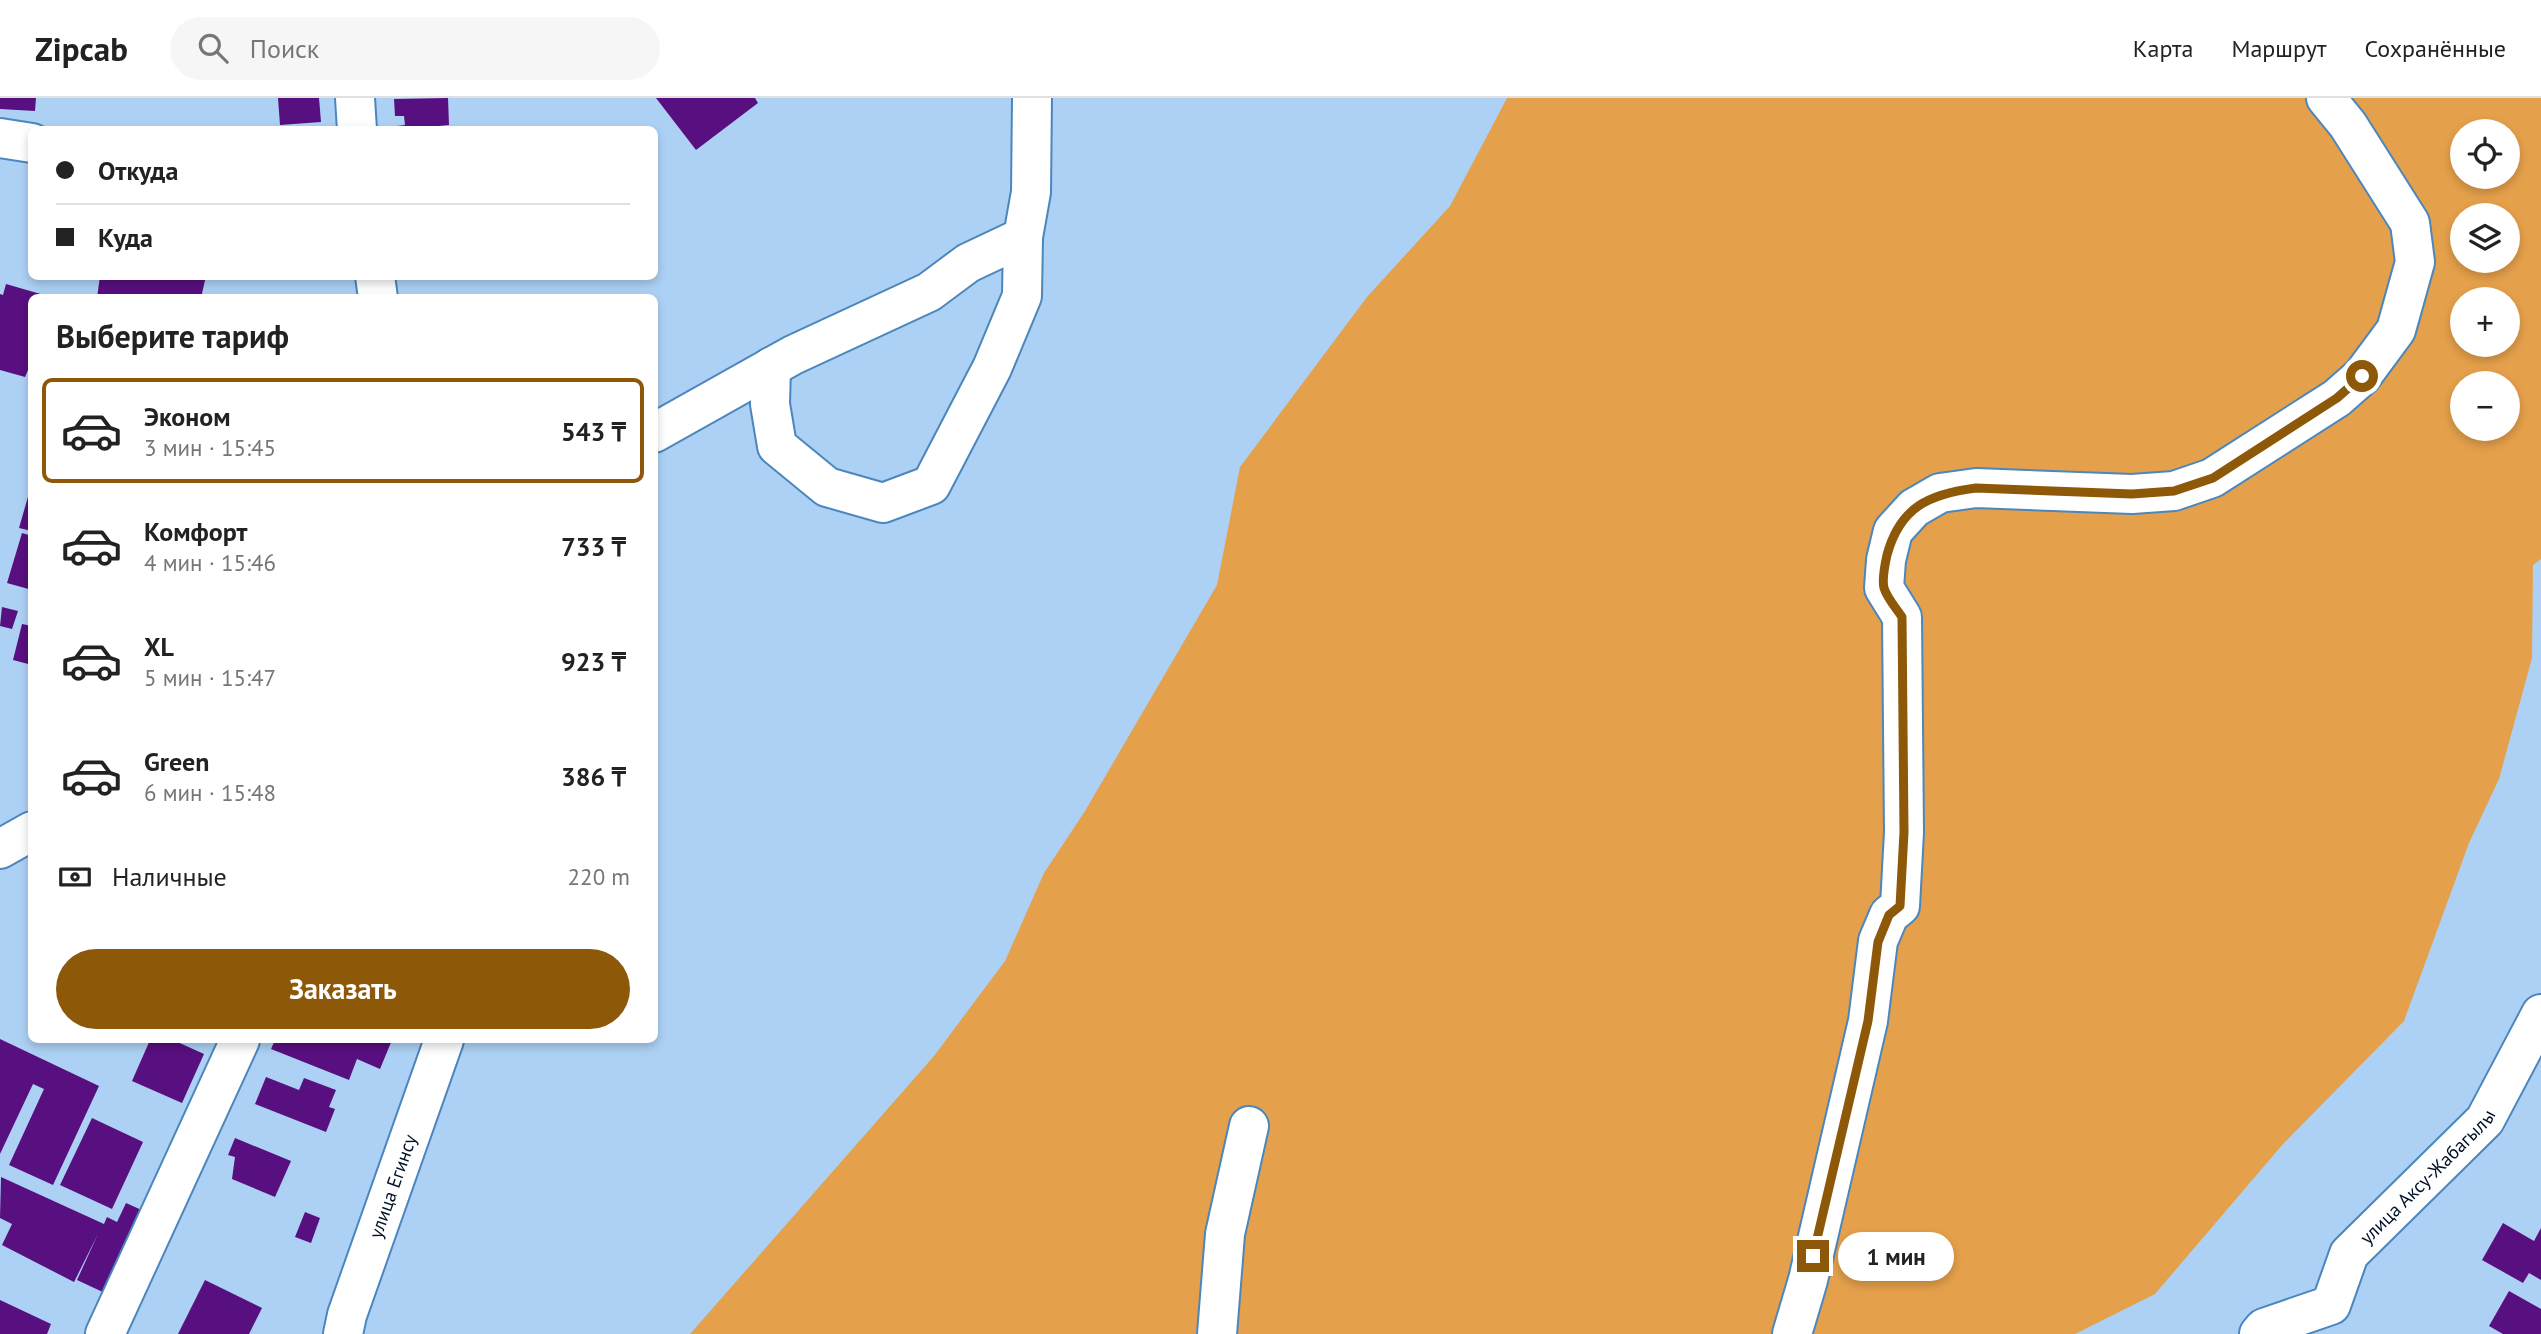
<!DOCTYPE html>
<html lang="ru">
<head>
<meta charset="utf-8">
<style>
  :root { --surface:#fff; --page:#f6f6f6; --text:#222; --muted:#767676; --line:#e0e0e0; --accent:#8d5808 }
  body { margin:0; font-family:"PT Sans",sans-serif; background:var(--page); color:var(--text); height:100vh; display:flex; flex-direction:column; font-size:26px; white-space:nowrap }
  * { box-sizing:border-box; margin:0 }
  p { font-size:23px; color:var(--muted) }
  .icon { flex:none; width:38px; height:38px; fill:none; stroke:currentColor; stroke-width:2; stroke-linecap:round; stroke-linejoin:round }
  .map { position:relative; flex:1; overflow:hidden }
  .side { position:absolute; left:28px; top:196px; width:630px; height:749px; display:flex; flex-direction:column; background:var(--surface); border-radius:10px; box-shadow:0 4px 10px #0003 }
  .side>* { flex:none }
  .hud { position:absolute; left:28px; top:28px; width:630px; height:154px; border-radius:10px; box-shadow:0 4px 10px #0003; display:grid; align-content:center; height:154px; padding:0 28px; background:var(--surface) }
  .buttons { position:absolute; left:2450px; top:21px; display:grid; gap:14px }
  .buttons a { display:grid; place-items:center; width:70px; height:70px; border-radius:50%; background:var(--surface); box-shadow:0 4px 10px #0003; font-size:35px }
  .end { position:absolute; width:32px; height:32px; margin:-16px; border:9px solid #8d5808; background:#fff; box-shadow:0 0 0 4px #fff }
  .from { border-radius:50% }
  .bubble { position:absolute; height:49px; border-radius:24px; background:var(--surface); box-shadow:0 4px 10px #0003; font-size:23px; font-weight:700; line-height:49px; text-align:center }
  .hud b { display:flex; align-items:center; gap:24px; height:66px; font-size:26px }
  .hud b+b { border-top:2px solid var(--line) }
  .hud i { width:18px; height:18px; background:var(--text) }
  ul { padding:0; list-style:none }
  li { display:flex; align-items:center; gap:21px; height:105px; margin:0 14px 10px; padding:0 14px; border:4px solid transparent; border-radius:10px }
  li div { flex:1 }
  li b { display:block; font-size:26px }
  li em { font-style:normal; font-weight:700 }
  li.active { border-color:var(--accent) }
  li>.icon { width:63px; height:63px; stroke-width:1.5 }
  h2 { padding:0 28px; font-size:32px; line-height:84px }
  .pay { display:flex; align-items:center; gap:18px; height:77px; padding:0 28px; font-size:26px }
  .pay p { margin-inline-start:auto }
  .action { display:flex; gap:14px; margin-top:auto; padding:14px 28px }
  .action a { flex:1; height:80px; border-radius:42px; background:var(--accent); color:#fff; font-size:28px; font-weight:700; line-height:80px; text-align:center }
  header { display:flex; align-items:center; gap:42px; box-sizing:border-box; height:98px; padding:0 35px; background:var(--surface); border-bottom:2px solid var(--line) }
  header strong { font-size:33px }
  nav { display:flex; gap:38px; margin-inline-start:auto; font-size:24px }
  .search { width:490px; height:63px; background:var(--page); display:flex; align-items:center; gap:18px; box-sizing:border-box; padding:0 24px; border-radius:38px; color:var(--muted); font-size:26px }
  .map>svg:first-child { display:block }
  .green { fill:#e5a04b; fill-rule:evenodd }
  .building { fill:#580f7f }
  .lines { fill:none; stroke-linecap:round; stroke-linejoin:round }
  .minor-casing { stroke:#4b86bd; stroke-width:42 }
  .minor { stroke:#fff; stroke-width:38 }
  .route { stroke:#8d5808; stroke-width:9 }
  .labels { text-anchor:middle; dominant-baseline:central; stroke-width:7; stroke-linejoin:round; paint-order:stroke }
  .street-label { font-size:19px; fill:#001227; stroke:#add1f5 }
</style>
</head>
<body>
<header>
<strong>Zipcab</strong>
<div class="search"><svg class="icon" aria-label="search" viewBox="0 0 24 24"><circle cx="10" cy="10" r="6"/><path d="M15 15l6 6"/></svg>Поиск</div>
<nav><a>Карта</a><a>Маршрут</a><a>Сохранённые</a></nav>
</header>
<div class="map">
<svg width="2541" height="1236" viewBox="0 0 2541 1236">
  <rect width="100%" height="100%" fill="#add1f5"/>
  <path class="green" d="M1507,0h1034v461l-8,6 -1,93 -33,121 -30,64 -65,178 -121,123 -128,150 -80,40h-1385l244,-278 71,-95 39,-88 41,-62 132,-226 23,-118 127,-170 83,-91zM2462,33h46v46h-46zM2462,117h46v46h-46zM2462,201h46v46h-46zM2462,285h46v46h-46z"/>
  <g class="building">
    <path d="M0,0h36l-1,13 -35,-2z"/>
    <path d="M278,0h41l2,24 -41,3z"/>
    <path d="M448,0l1,27 -51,5 -1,-4 8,-1 -1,-9h-9l-1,-17z"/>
    <path d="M656,0h99l3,5 -62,47z"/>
    <path d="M100,178h106l-5,22h-104z"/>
    <path d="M6,186l45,13 -19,1v63l-7,16 -25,-7v-76l3,1z"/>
    <path d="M32,385v48l-13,-3z"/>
    <path d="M22,435l10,3v54l-25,-7z"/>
    <path d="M2,509l16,4 -6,18 -12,-3z"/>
    <path d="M22,526l10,2v39l-19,-5z"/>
    <path d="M0,941l99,47 -46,99 -44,-20 35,-76 -11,-5 -33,70z"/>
    <path d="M150,942h23l31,14 -22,49 -50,-22z"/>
    <path d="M275,942h117l-12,29 -23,-10 -8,21 -78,-31z"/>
    <path d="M266,979l33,13 5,-12 32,12 -7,17 6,2 -9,23 -71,-28z"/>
    <path d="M92,1020l51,24 -31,67 -52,-24z"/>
    <path d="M235,1040l56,23 -16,36 -43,-18 3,-22 -7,-2z"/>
    <path d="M1,1079l103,47 3,-7 10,5 9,-19 20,9 -39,82 -30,-14 21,-46 -24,48 -72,-37 10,-21 -12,-6z"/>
    <path d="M305,1114l15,6 -9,25 -16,-6z"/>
    <path d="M2503,1125l31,18 7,-13v52l-12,-7 -6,10 -41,-23z"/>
    <path d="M205,1182l57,28 -13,26h-71z"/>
    <path d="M2509,1193l32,18v25h-38l-14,-8z"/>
    <path d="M0,1202l51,24 -4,10h-47z"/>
  </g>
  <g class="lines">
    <defs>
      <g id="minor">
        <path d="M355,0l2,32"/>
        <path d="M0,40l32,5"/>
        <path d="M375,178l3,22"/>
        <path d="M771,269l-1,37 7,42 50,41 56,16 48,-18 61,-117 30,-72 1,-59"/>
        <path d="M654,335l139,-78 136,-63 39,-29 55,-26 8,-45 1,-94"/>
        <path d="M0,751l32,-18"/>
        <path d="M105,1236l135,-294"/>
        <path id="s1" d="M343,1236l4,-19 97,-275"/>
        <path d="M1217,1236l8,-100 24,-108"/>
        <path d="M1792,1236l16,-54 60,-259 10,-80 11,-26 11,-9 4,-74 -2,-215 -18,-29 2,-28 7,-29 21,-23 26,-15 36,-5 156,6 42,-3 38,-13 125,-80 25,-22 34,-46 19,-68 -5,-39 -62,-98 -22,-27"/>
        <path id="s2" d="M2259,1236l5,-6 67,-23 18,-51 136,-134 56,-106"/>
      </g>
    </defs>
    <use href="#minor" class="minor-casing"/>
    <use href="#minor" class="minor"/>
  </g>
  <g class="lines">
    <path class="route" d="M1813,1158l55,-235 10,-79 11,-27 11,-9 4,-74 -2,-215c-6,-9 -15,-19 -18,-29 -2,-8 1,-24 3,-33 13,-48 42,-61 89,-67l156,6 42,-3 39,-13 124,-80 25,-22"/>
  </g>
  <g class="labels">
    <g class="street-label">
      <text stroke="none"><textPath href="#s2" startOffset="243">улица Аксу-Жабагылы</textPath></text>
      <text stroke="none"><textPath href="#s1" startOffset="156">улица Егинсу</textPath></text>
    </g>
  </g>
</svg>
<div class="buttons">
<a><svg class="icon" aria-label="locate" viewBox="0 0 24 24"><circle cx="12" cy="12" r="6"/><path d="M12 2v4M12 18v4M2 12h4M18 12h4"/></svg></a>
<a><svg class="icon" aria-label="layers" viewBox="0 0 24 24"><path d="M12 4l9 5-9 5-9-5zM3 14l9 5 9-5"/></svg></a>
<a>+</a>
<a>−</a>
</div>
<i class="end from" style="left:2362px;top:278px"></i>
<i class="end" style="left:1813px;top:1158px"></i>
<div class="bubble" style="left:1838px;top:1134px;width:116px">1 мин</div>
<div class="hud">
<b><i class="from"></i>Откуда</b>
<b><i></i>Куда</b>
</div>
<section class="side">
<h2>Выберите тариф</h2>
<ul>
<li class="active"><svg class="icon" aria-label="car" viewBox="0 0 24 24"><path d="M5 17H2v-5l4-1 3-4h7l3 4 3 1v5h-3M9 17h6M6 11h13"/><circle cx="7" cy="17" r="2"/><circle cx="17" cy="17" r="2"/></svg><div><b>Эконом</b><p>3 мин · 15:45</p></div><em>543 ₸</em></li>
<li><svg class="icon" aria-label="car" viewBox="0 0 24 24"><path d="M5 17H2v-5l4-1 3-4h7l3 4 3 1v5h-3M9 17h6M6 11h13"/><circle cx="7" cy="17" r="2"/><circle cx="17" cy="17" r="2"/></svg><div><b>Комфорт</b><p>4 мин · 15:46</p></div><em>733 ₸</em></li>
<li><svg class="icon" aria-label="car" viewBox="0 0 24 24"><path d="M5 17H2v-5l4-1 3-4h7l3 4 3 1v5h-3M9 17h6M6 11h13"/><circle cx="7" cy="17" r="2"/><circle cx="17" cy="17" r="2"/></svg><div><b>XL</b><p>5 мин · 15:47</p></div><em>923 ₸</em></li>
<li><svg class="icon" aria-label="car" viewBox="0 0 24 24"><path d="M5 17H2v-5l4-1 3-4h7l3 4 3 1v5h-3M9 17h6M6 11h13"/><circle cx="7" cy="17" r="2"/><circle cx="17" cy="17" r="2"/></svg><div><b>Green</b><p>6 мин · 15:48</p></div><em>386 ₸</em></li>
</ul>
<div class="pay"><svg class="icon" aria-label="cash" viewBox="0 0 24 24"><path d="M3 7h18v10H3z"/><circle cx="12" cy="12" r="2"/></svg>Наличные<p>220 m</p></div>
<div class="action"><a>Заказать</a></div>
</section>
</div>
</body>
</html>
